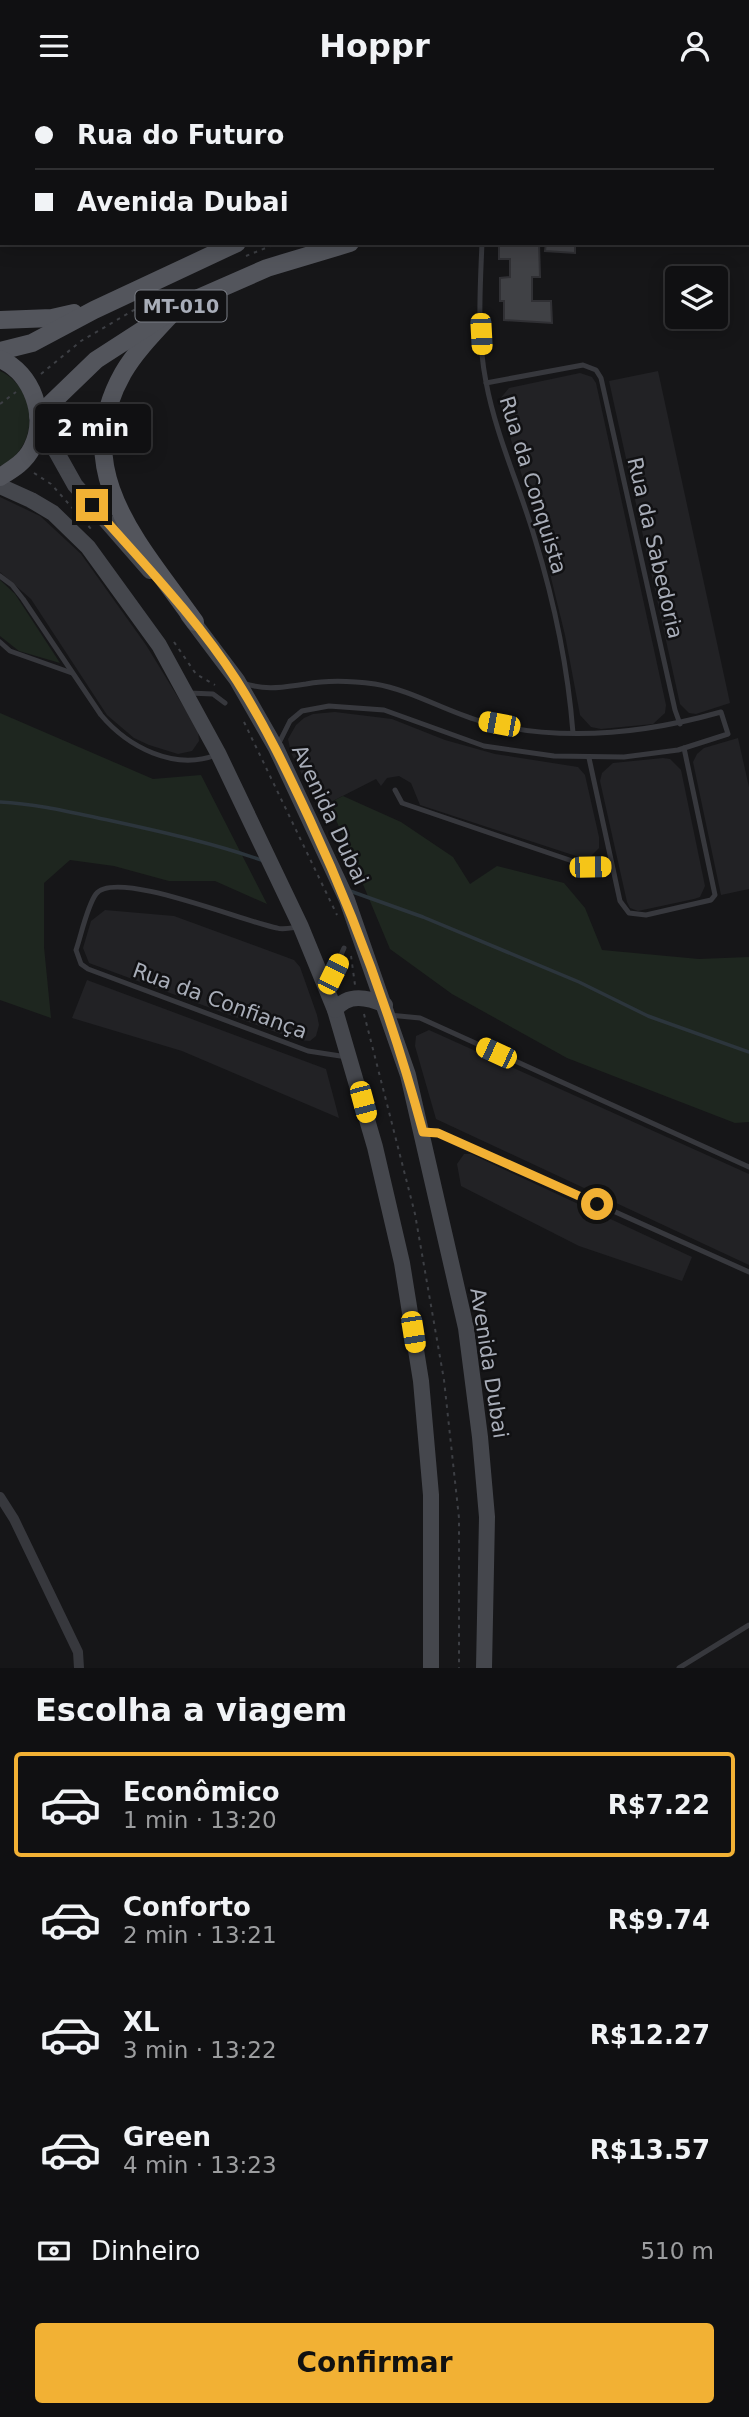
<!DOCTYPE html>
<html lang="pt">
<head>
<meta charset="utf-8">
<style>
  :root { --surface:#101012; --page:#19191b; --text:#f1f3f6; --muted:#9c9d9f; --line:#303032; --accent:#f2b134 }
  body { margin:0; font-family:"DejaVu Sans",sans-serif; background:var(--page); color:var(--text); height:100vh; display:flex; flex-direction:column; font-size:26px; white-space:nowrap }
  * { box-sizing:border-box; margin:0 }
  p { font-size:23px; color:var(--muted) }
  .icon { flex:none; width:38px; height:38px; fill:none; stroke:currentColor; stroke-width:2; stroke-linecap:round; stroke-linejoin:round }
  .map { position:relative; height:1577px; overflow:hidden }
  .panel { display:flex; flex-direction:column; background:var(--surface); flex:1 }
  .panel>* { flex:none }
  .top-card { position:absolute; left:0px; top:0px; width:749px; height:154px; box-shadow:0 4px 18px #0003,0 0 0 2px var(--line); display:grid; align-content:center; height:154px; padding:0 35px; background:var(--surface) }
  .tools { position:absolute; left:665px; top:175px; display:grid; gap:14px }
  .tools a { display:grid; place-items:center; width:63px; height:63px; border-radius:7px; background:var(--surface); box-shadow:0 4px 18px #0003,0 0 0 2px var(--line); font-size:35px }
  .end { position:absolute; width:32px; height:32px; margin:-16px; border:9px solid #f2b134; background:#111; box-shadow:0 0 0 4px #111 }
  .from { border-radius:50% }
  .bubble { position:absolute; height:49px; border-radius:7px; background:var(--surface); box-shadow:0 4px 18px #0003,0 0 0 2px var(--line); font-size:23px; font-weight:800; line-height:49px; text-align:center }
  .car { position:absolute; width:21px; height:42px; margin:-21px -10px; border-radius:9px; box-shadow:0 0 5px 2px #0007; background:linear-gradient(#f5c518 24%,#345 0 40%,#f5c518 0 76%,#345 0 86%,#f5c518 0) }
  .top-card b { display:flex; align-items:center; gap:24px; height:66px; font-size:26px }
  .top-card b+b { border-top:2px solid var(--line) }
  .top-card i { width:18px; height:18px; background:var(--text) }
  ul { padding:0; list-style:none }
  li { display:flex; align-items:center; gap:21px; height:105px; margin:0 14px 10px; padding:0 21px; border:4px solid transparent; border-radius:7px }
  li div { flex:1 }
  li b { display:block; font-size:26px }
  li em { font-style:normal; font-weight:800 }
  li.current { border-color:var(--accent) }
  li>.icon { width:63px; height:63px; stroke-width:1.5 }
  h2 { padding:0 35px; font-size:32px; line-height:84px }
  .pay { display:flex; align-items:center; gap:18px; height:77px; padding:0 35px; font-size:26px }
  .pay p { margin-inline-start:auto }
  .cta { display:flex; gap:14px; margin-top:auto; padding:14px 35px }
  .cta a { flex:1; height:80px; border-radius:7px; background:var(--accent); color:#111; font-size:28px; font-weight:800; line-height:80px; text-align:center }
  header { display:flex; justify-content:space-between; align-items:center; height:91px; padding:0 35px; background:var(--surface); font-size:32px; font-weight:800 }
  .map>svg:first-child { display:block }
  .built { fill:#222225 }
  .green { fill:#1e261f }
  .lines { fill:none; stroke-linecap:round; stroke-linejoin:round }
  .stream { stroke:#2c353c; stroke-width:3.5 }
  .building { fill:#404145; stroke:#303034; stroke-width:2 }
  .path { stroke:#3d3f44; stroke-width:2; stroke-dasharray:3.5 5; stroke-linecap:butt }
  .lane { stroke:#37383d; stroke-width:5 }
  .street { stroke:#37383d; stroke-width:10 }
  .secondary { stroke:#45474d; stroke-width:16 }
  .primary { stroke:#53555c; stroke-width:18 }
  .route { stroke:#f2b134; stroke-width:9 }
  .labels { text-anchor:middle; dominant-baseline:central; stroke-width:5; stroke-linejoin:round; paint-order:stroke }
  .shield { fill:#111113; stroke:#7b7e86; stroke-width:2 }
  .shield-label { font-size:19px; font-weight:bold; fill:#a8adb8 }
  .street-label { font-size:21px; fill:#a8adb8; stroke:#111113 }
</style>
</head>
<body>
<header><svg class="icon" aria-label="menu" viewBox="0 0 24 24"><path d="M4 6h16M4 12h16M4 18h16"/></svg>Hoppr<svg class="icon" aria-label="person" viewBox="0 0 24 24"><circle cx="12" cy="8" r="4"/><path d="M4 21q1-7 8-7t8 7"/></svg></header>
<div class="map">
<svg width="749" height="1577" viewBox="0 0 749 1577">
  <rect width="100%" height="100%" fill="#161618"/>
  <g class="built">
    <path d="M658,280l72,332 -34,11 -7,-1 -9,-9 -71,-323z"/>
    <path d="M580,282l12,4 4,6 70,322 -1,8 -12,11 -52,5 -10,-2 -11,-12 -15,-80 -22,-90 -44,-145 10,-12z"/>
    <path d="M0,406l40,19 41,38 65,91 52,85 1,11 -7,10 -14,3 -29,-9 -15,-7 -27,-23 -76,-116 -31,-27z"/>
    <path d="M335,621l57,7 53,21 50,14 83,13 7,8 14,62v11l-8,8 -12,1 -159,-52 -9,-22 -12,-7 -12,2 -6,8 -5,-7 -57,29 -28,-55 -3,-14 8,-14 8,-7 9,-4z"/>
    <path d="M738,647l11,49v102l-28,6 -28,-133 4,-8 7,-6z"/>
    <path d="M663,667l7,1 11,11 24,116 -5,11 -6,2 -56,12 -8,-3 -3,-6 -27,-121 2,-8 11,-10z"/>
    <path d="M105,819l69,6 120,44 6,7 17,48 2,10 -3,11 -6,5 -13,-1 -208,-77 -6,-15 8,-27z"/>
    <path d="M87,889l239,89 13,49 -157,-67 -110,-33z"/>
    <path d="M429,939l320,144v91l-313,-146 -21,-73 1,-10z"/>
    <path d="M464,1063h7l221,103 -10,24 -103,-35 -118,-60 -4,-22z"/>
  </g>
  <g class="green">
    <path d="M0,280c39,18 40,77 0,95z"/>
    <path d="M0,489l15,14 45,69 -41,-12 -19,-15z"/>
    <path d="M0,622l153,66 48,-4 66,129 -52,-23h-46l-55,-15 -44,-6 -26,23v64l7,71 -51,-18z"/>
    <path d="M343,705l58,26 52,35 17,27 27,-18 67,17 21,25 17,42 97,9 50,-2v165l-14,1 -168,-65 -115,-64 -62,-45 -61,-146z"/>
  </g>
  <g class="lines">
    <g class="stream">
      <path d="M0,711c40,2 78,12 117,20 50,11 99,22 147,39"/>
      <path d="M350,800l73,26 156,65 69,34 101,36"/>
    </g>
  </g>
  <g class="building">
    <path d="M499,152h40l1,34h-8v24h19l1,22 -48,-3v-19h-4v-23l10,-1v-18h-11z"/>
    <path d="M546,152h29v10l-30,-2z"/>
  </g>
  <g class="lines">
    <g class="path">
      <path d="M747,26h2"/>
      <path d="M246,165l32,-13"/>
      <path d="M41,283l40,-33 65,-38"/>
      <path d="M0,313l16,-12"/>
      <path d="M34,382l17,11 41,46"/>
      <path d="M174,551l22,32 19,11"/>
      <path d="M244,631l93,193"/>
      <path d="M351,865l4,29"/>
      <path d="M364,923l51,200 29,166 15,138v150"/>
    </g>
    <g class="lane">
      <path d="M534,0v2"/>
      <path d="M500,2l1,-2"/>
      <path d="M482,152c-2,47 -5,93 4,139 10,54 34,105 49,157 19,62 33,130 38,194"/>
      <path d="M486,292l97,-18 13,5 5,8 74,332 5,14"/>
      <path d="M0,485l12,9 11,14 78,116c27,32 73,56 115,40"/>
      <path d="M0,551l10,9 62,22"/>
      <path d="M243,592c23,8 40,4 63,1 21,-4 47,-3 69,0 36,6 70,27 105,37 80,22 163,13 241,-9l7,22 -50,16 -54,7 -70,-1 -70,-10 -100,-36 -55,-4 -27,5 -12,10 -12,24"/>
      <path d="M189,602l24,1 12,9"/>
      <path d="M589,667l31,143 9,12 17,2 65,-15 4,-5 -31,-147"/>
      <path d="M395,699l7,13 188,64 21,-1"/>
      <path d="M298,836c-7,1 -15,3 -21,1 -30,-5 -162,-60 -181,-34 -9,12 -15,42 -20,56l5,14 7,5 220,82 39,6"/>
      <path d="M329,891l15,-34"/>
      <path d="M389,924l31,3 329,149"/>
      <path d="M423,1041l23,4 303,136"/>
      <path d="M679,1577l70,-43"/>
    </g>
    <g class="street">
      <path d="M57,2l2,-2"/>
      <path d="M238,2l1,-2"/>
      <path d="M711,2v-2"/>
      <path d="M0,44l2,-1"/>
      <path d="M0,140h2"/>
      <path d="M0,1406l14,22 64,133 1,16"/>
    </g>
    <g class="secondary">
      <path d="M38,328l37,66 75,86"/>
      <path d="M0,395l31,14 22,13 35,34 71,98 59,108 83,174 34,83 40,137 27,116 19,118 10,114v173"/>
      <path d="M188,524l49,65 39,68 71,152 61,175 58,253 14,109 7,80 -3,151"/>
      <path d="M335,919c13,-17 32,-13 50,-5"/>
    </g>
    <g class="primary">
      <path d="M747,9l2,-1"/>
      <path d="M747,43l2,-1"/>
      <path d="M178,216c-19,21 -41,42 -55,66 -56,99 18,172 72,249"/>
      <path d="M0,229l52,-2 22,-5"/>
      <path d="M0,260l32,-8 62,-33 143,-67"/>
      <path d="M0,268c32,14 48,57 32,89 -7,14 -19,21 -32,29"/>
      <path d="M38,325l58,-56 82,-53 89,-39 83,-25"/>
    </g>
  </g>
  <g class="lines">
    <path class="route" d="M92,414c50,57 104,112 145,176 28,44 50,90 72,137 47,101 85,206 114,314l15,1 159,71"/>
  </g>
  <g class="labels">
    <rect class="shield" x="135.5" y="199.5" width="91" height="31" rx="5"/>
    <g class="shield-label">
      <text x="181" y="215">MT-010</text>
    </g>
    <g class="street-label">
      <text transform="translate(533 394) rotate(73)">Rua da Conquista</text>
      <text transform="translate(655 457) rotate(77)">Rua da Sabedoria</text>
      <text transform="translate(330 724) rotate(65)">Avenida Dubai</text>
      <text transform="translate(220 910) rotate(20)">Rua da Confiança</text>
      <text transform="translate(489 1272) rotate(81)">Avenida Dubai</text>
    </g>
  </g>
</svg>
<div class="tools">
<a><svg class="icon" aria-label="layers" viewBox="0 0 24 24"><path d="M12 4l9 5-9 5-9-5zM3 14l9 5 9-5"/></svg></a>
</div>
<i class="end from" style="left:597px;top:1113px"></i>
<i class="end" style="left:92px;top:414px"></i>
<div class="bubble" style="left:35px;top:313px;width:116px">2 min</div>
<i class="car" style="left:481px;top:243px;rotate:177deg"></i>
<i class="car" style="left:499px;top:633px;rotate:281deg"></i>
<i class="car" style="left:590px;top:776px;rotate:89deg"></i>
<i class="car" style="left:333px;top:883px;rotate:26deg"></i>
<i class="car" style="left:496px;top:962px;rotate:295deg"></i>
<i class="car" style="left:363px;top:1011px;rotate:165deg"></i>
<i class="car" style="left:413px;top:1241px;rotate:171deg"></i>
<div class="top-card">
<b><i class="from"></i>Rua do Futuro</b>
<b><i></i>Avenida Dubai</b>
</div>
</div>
<section class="panel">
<h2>Escolha a viagem</h2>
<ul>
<li class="current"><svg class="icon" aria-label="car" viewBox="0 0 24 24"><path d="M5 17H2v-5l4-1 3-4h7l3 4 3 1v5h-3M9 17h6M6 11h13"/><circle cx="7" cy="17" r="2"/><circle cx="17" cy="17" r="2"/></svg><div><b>Econômico</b><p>1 min · 13:20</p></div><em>R$7.22</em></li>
<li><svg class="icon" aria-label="car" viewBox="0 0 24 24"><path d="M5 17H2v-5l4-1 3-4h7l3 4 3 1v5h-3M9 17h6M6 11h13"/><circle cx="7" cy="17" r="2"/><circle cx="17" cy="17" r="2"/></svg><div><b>Conforto</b><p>2 min · 13:21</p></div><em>R$9.74</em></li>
<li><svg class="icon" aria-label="car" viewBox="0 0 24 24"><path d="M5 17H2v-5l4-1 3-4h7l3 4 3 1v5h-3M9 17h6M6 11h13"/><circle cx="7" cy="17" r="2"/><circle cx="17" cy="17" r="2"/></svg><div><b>XL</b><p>3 min · 13:22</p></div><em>R$12.27</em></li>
<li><svg class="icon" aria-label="car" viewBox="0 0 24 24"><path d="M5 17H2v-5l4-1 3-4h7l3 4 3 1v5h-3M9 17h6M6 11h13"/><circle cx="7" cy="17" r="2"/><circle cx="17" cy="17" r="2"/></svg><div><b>Green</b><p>4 min · 13:23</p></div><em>R$13.57</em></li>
</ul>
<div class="pay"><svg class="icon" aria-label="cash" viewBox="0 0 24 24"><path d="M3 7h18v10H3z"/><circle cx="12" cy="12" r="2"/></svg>Dinheiro<p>510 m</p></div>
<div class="cta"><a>Confirmar</a></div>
</section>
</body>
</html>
